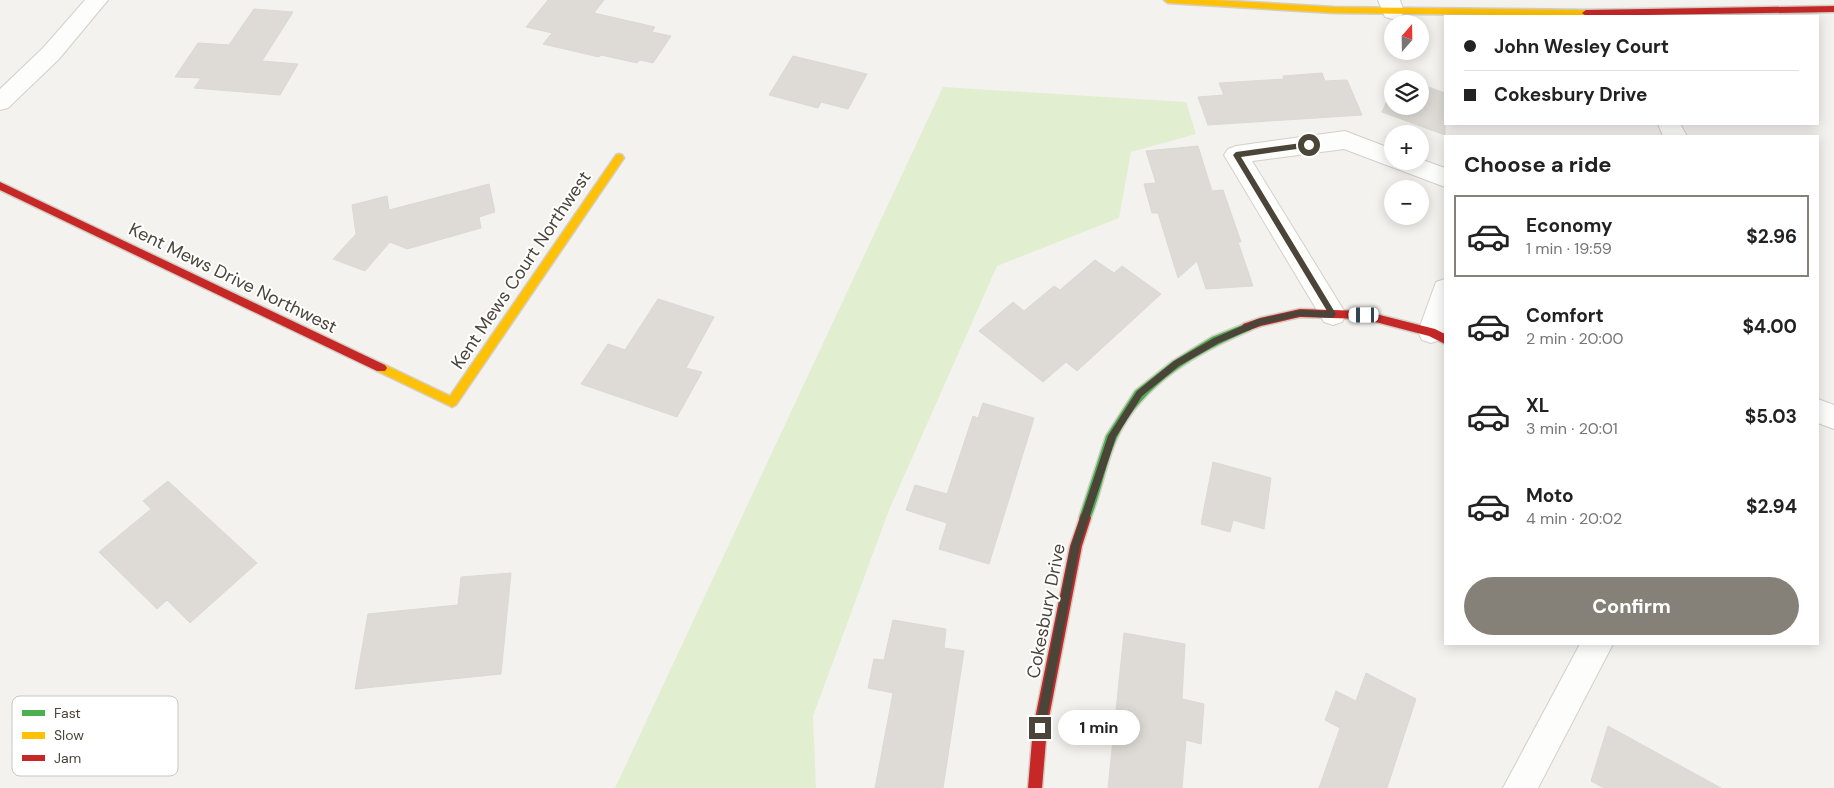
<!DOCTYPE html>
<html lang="en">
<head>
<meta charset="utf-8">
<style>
  :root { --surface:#fff; --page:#f2f2f2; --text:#222; --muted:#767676; --line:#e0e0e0; --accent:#868178 }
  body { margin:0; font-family:"DM Sans",sans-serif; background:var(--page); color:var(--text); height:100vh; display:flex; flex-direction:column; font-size:19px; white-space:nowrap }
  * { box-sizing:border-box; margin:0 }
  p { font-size:16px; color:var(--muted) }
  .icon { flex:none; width:28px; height:28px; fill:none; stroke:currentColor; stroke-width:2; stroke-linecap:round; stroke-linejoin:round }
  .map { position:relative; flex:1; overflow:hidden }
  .sheet { position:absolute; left:1444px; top:135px; width:375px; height:510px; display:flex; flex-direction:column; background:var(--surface); border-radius:0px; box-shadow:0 2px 12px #0003 }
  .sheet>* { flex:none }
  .banner { position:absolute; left:1444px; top:15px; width:375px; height:110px; border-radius:0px; box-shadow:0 2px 12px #0003; display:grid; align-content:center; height:110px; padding:0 20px; background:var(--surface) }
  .needle { width:32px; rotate:20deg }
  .tools { position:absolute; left:1384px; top:15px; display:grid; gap:10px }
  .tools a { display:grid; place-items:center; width:45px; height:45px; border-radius:50%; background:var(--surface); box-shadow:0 2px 12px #0003; font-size:25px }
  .end { position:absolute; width:22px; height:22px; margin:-11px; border:6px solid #4b4439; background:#fff; box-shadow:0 0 0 2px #fff }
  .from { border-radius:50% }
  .bubble { position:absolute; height:35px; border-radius:18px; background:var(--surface); box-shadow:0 2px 12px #0003; font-size:16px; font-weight:700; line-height:35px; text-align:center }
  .car { position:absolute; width:15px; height:30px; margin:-15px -8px; border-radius:6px; box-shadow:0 0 4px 1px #0007; background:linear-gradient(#fff 24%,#345 0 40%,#fff 0 76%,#345 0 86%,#fff 0) }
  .banner b { display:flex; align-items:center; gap:18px; height:48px; font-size:19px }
  .banner b+b { border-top:1px solid var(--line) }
  .banner i { width:12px; height:12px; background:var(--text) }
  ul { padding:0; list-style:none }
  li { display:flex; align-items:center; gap:15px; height:82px; margin:0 10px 8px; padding:0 10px; border:2px solid transparent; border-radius:0px }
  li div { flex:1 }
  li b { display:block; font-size:19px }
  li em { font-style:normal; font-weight:700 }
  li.active { border-color:var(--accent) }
  li>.icon { width:45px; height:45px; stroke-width:1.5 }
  h2 { padding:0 20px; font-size:22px; line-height:60px }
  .button { display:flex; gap:10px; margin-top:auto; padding:10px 20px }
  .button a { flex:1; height:58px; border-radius:30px; background:var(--accent); color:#fff; font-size:20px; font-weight:700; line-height:58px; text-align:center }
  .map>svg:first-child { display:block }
  .green { fill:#e1eecf }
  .building { fill:#dedbd6; stroke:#dcd9d4 }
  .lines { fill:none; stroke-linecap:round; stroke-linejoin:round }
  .street-casing { stroke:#d2d0cb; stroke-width:2 }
  .fast-casing { stroke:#d3cfc5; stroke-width:3 }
  .slow-casing { stroke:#d3cfc5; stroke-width:3 }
  .jam-casing { stroke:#d3cfc5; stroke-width:3 }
  .street { fill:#fdfdfc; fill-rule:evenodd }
  .fast { fill:#4caf50; fill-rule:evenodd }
  .slow { fill:#ffc107; fill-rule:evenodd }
  .jam { fill:#c62828; fill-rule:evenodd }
  .route { fill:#4b4439 }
  .labels { text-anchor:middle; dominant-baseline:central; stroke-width:4; stroke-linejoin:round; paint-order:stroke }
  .street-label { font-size:18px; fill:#4b4439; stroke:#fff }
  .key { fill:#fff; stroke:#c9c7c4; stroke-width:1 }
  .key-label { font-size:14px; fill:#4b4439 }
</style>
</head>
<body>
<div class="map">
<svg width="1834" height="788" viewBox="0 0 1834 788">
  <rect width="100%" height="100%" fill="#f4f2ee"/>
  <path class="green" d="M943,87l243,15 10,32 -65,18 -12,66 -122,48 -108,244 -76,206 3,72h-201z"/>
  <g class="building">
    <path d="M548,0h56l-10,13 61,14 -3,5 19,4 -18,27 -13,-3 -3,3 -36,-8 -2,2 -56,-13 9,-11 -26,-6z"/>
    <path d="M254,9l39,3 -31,49 36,3 -18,31 -86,-7 7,-10 -26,-1 23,-34 31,2z"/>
    <path d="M793,56l74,18 -19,35 -27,-7 -3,6 -49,-13z"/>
    <path d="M1322,73l3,8 22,-1 15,35 -154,10 -10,-28 26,-2 -5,-12 65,-4 -1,-3z"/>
    <path d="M1420,84l25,9v42l-63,-23 10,-22v16h28z"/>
    <path d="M1198,146l14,45 11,-1 18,52h-3l15,44 -47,3 -9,-28 -19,17 -20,-65h-6l-8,-29 12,-1 -10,-32z"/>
    <path d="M489,184l6,28 -16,5 2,11 -74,21 -17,-7 -25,29 -32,-12 23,-25 -4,-29 35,-9 2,14z"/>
    <path d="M1095,260l19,13 8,-7 39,28 -84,77 -11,-9 -23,20 -64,-51 34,-29 11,9 30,-25 6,4z"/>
    <path d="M658,299l56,18 -28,51 16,4 -25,45 -96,-33 27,-40 17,6z"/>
    <path d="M983,403l51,15 -45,146 -50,-15 8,-26 -41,-13 9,-25 32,9 26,-78 5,2z"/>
    <path d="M1213,462l58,16 -7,51 -31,-9 -3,12 -29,-8z"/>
    <path d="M168,481l89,82 -67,60 -23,-23 -10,9 -58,-57 52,-43 -8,-8z"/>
    <path d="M511,573l-10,101 -146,15 13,-75 90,-9 3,-28z"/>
    <path d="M893,620l53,9 -2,19 20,3 -21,137h-68l18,-95 -25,-5 6,-29 10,1z"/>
    <path d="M1124,633l61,11 -3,55 22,5 -3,40 -15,-4 -4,48h-74z"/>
    <path d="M1366,673l50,26 -29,89h-68l21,-60 -15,-8 11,-29 20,10z"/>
    <path d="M1608,726l113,62h-117l-13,-7z"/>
  </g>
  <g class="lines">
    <defs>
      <g id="street">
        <path d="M85,0h23l-49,59 -51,49 -8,2v-21l43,-41z"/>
        <path d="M1378,0h22l4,12 -3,5 -8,2 -8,-2z"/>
        <path d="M1658,124h22l7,12h-24z"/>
        <path d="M1345,131l47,18v12h28v-2l25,9v19l-101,-38 -92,12 94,153 -4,8 -9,3 -9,-3 -100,-167 4,-6 8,-3z"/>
        <path d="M1445,279v51l-5,10 -9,3 -9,-3 -4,-8 18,-50z"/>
        <path d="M1818,399l16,6v24l-16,-6z"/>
        <path d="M1580,644h33l-75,144h-35z"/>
      </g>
      <path id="fast" d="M1247,323l4,1 1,3 -1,3c-53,22 -109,54 -134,108 -12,27 -16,57 -28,84l-4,2 -4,-2 -2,-4 27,-82 29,-45 38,-30 39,-24z"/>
      <g id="slow">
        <path d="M1164,0h51l119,7 252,3 4,3 -4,3 -252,-3 -166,-10z"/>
        <path d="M619,154l3,1 2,3 -2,3 -166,244 -4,2 -4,-2 -71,-34 -2,-3 2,-3 4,-2 69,33 166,-241z"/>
      </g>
      <g id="jam">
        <path d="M1834,6v6l-248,4 -4,-3 4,-3z"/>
        <path d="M0,182l385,183 2,3 -2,3h-8l-377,-181z"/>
        <path d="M1300,309l64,2 71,18 10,5v10l-16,-8 -65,-17 -64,-2 -39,9 -14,5 -4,-1 -1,-3 1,-3 17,-6z"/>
        <path d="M1085,512l4,2 2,4 -9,28 -35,182 -5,60h-14l5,-60 37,-182 11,-32z"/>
      </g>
    </defs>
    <use href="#street" class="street-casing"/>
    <use href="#fast" class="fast-casing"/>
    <use href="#slow" class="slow-casing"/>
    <use href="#jam" class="jam-casing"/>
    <use href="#street" class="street"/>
    <use href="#fast" class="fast"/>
    <use href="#slow" class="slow"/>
    <use href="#jam" class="jam"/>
  </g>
  <path class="route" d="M1309,142l2,1v4l-70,10 95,157 -3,4 -33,-2 -39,9 -42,18 -40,23 -37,30 -26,41 -36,109 -35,182 -5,5 -3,-1 -2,-4 36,-182 37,-110 29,-45 37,-30 40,-23 44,-19 42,-9 27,1 -94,-156 3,-3z"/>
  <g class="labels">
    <g class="street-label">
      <text transform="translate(521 270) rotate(-56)">Kent Mews Court Northwest</text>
      <text transform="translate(233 278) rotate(26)">Kent Mews Drive Northwest</text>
      <text transform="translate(1046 611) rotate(-79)">Cokesbury Drive</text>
    </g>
  </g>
  <rect x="12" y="696" width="166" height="80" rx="8" class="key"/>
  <rect x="22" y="710" width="23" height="6" fill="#4caf50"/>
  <rect x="22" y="732" width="23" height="7" fill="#ffc107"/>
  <rect x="22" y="755" width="23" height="6" fill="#c62828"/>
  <g class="key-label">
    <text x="54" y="718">Fast</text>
    <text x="54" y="740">Slow</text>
    <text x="54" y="763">Jam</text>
  </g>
</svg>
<div class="tools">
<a><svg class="needle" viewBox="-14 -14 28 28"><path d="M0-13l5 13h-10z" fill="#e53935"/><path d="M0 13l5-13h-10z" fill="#767676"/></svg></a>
<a><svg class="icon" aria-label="layers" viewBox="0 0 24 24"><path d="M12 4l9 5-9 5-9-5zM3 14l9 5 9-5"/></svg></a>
<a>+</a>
<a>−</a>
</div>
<i class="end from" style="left:1309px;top:145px"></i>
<i class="end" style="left:1040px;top:728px"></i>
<div class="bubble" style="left:1058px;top:710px;width:82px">1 min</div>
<i class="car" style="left:1364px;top:315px;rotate:270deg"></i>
<div class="banner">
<b><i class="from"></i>John Wesley Court</b>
<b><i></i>Cokesbury Drive</b>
</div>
<section class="sheet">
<h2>Choose a ride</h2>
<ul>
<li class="active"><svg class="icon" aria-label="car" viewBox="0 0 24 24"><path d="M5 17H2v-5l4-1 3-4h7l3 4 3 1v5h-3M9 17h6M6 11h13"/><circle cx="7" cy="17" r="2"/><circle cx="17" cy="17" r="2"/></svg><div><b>Economy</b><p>1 min · 19:59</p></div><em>$2.96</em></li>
<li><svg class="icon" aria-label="car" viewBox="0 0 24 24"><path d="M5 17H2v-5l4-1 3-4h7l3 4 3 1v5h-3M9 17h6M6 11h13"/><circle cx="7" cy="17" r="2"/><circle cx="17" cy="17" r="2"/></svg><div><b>Comfort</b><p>2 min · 20:00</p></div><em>$4.00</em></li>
<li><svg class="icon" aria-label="car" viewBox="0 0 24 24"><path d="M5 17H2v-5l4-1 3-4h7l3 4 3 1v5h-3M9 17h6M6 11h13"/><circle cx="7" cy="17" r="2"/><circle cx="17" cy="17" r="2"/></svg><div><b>XL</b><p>3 min · 20:01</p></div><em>$5.03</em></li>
<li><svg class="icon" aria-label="car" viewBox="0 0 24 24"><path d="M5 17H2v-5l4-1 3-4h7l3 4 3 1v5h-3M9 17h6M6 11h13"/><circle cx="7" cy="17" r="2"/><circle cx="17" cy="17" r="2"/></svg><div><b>Moto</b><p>4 min · 20:02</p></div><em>$2.94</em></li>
</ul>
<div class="button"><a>Confirm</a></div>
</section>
</div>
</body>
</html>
